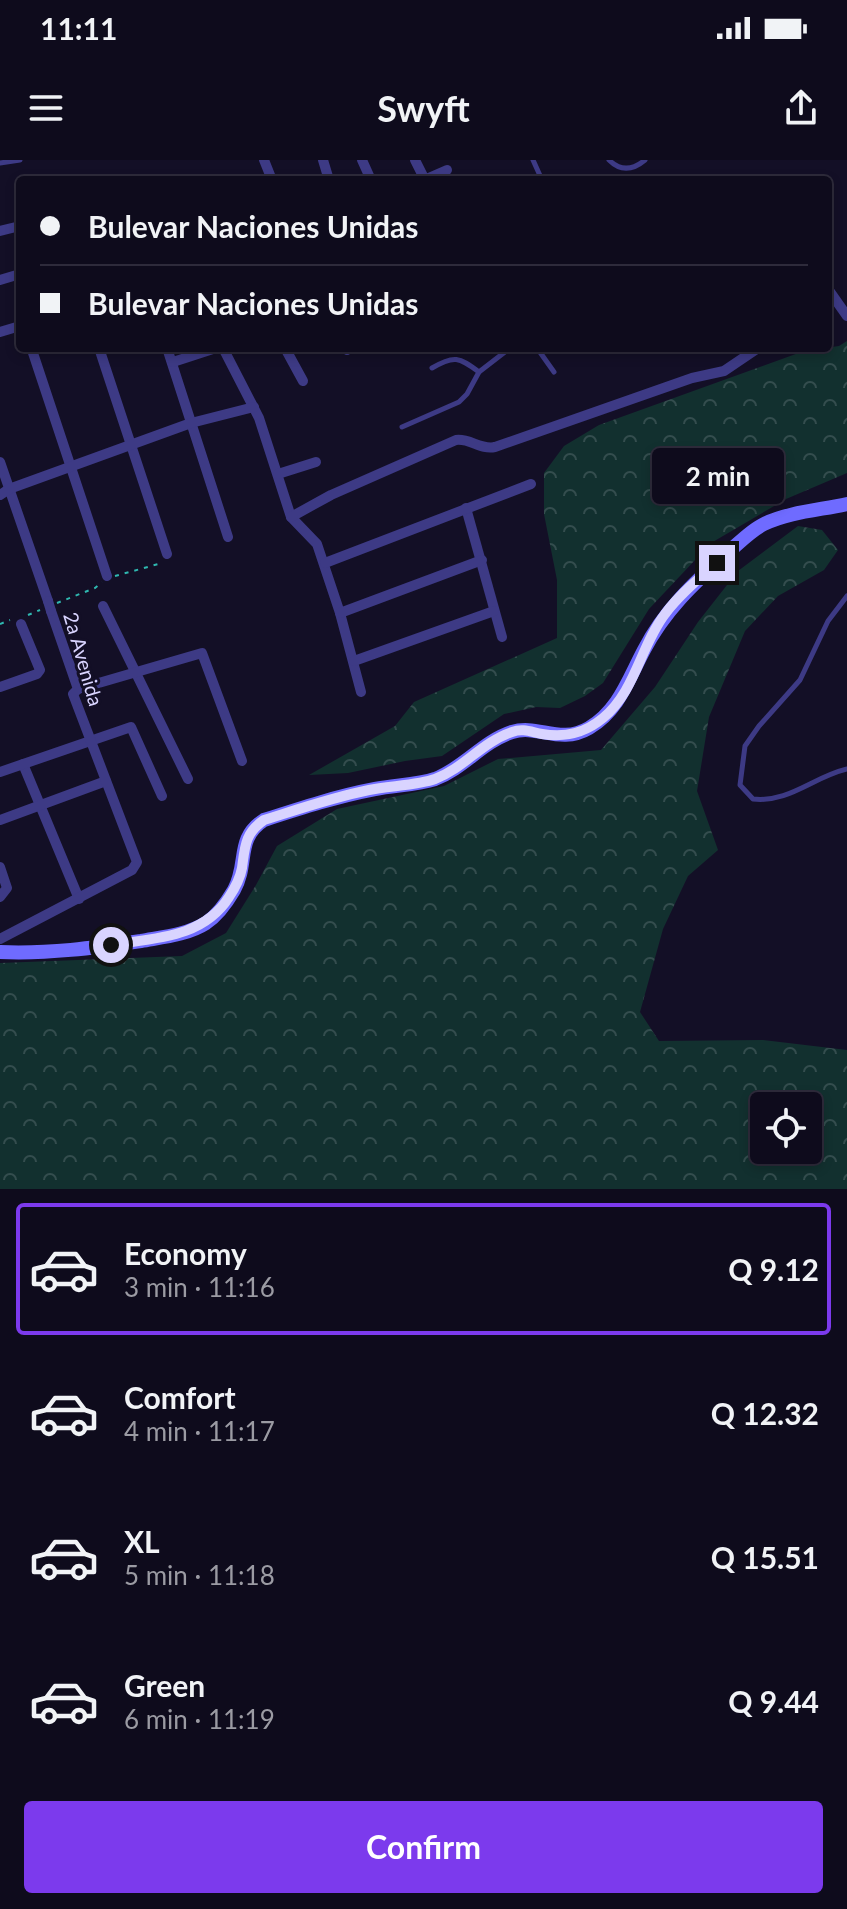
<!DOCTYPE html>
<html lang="en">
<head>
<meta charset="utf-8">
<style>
  :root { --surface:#0e0b1c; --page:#171425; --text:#f1f3f6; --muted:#9b9ba3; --line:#2e2b3b; --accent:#7c3aed }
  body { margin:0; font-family:Lato,sans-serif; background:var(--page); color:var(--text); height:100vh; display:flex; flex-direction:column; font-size:30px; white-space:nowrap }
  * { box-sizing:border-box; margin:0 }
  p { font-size:26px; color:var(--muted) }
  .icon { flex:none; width:44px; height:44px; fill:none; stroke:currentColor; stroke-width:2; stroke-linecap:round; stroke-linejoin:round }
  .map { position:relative; height:1029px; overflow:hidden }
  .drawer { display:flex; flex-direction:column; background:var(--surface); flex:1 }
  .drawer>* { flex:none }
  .banner { position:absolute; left:16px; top:16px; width:816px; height:176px; border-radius:8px; box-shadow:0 4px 12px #0003,0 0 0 2px var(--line); display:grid; align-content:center; height:176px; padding:0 24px; background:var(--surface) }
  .tools { position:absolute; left:750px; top:932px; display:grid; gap:16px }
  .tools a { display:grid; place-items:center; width:72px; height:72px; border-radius:8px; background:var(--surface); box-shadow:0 4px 12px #0003,0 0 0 2px var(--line); font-size:40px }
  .end { position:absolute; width:36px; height:36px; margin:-18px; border:10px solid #d9d4ff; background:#111; box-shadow:0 0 0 4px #111 }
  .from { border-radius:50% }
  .bubble { position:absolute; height:56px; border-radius:8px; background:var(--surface); box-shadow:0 4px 12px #0003,0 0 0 2px var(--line); font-size:26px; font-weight:700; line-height:56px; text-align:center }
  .banner b { display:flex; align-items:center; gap:28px; height:76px; font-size:30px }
  .banner b+b { border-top:2px solid var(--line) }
  .banner i { width:20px; height:20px; background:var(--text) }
  ul { padding:14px 0 0; list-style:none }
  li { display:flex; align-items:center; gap:24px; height:132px; margin:0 16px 12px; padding:0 8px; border:4px solid transparent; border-radius:8px }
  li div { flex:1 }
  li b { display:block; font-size:30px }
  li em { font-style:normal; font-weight:700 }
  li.active { border-color:var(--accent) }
  li>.icon { width:72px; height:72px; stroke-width:1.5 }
  .primary-button { display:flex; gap:16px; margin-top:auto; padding:16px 24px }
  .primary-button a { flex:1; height:92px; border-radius:8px; background:var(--accent); color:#fff; font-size:32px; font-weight:700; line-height:92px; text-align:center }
  .status { display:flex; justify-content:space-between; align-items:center; height:56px; padding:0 40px; background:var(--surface); direction:ltr }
  .status svg { height:22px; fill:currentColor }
  header { display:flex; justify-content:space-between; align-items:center; height:104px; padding:0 24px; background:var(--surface); font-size:36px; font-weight:700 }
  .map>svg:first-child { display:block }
  .forest { fill:url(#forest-crowns); fill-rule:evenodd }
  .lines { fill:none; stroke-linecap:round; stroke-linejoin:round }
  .path { stroke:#2fb8b0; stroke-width:2; stroke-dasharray:4 6; stroke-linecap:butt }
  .lane { stroke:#3d3a85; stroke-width:5 }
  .street { stroke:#3d3a85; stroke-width:10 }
  .secondary { stroke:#6f6bff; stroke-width:14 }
  .street-bridge { stroke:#3d3a85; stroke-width:10 }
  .route { stroke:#d9d4ff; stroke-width:10 }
  .labels { text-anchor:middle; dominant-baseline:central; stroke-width:6; stroke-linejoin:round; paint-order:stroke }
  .street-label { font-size:20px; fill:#d9d4ff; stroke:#130f26 }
</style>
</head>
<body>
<div class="status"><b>11:11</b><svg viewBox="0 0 49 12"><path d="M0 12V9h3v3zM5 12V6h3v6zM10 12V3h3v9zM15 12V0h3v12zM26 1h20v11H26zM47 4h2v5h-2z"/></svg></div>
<header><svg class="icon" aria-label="menu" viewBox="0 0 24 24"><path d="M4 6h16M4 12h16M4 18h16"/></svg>Swyft<svg class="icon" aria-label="share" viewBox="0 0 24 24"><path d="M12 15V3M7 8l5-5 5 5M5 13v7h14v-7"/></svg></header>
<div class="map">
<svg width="847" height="1029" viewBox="0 0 847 1029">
  <defs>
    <pattern id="forest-crowns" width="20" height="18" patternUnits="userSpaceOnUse" patternTransform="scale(2)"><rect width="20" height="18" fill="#12302f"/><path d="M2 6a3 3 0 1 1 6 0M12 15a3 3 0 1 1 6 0" fill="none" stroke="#344d4e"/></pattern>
  </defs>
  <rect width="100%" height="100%" fill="#130f26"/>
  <g class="forest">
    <path d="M847,181v132l-61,26 -75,44 -62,66 -46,74 -18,13 -25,12 -24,-1 -32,7 -62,42 -37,5 -57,12 -39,2 86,-49 19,-24 143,-64v-58l-13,-66v-41l20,-27 35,-21 205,-74 35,-5z"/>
    <path d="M798,366l24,4 16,20 -14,20 -46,26 -33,35 -36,86 -12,74 21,59 -30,26 -25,53 -23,83 19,29 104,-1 84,10v139h-847v-226l182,-7 44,-23 30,-48 21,-39 60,-37 107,-23 54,-27 103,-9 54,-63 43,-65 40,-51zM764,946h44v44h-44z"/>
  </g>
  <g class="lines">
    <g class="path">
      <path d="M115,416l47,-13"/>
      <path d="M57,443l38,-15 7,-6"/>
      <path d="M28,455l12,-5"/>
      <path d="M0,464l10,-4"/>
    </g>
    <g class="lane">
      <path d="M533,0l9,20"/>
      <path d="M609,0c12,12 24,10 36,0"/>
      <path d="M0,3l20,-3"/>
      <path d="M537,188l17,24"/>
      <path d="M432,208c22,-13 27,-11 47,4"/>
      <path d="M402,267l57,-25 8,-8 12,-22 31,-24"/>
      <path d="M847,436l-19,25 -28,59 -41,46 -14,20 -5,39 13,14c36,4 60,-22 94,-30"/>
    </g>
    <g class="street">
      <path d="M264,0l8,20"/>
      <path d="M323,0l6,20"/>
      <path d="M362,0l9,20"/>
      <path d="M415,0l10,20"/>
      <path d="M424,20l23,-10"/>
      <path d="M0,71l20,-5"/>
      <path d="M0,120l20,-6"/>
      <path d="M828,129l19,27"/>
      <path d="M0,172l20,-6"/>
      <path d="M99,188l68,206"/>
      <path d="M167,188l61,189"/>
      <path d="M223,188l36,70 32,99 26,27 23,69 21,79"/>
      <path d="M285,188l18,33"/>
      <path d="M346,188l1,2"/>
      <path d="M32,190l75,226"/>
      <path d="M173,202l43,-14"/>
      <path d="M0,302l48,139"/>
      <path d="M278,314l38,-12"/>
      <path d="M0,335l9,-6 182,-66 63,-16"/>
      <path d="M466,348l36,129"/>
      <path d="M291,357l40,-22 125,-55c14,-2 24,10 39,7l197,-69 32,-7 34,-23"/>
      <path d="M325,403l206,-79"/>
      <path d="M103,446l85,173"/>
      <path d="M340,453l142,-53"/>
      <path d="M354,501l140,-50"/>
      <path d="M0,527l37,-13 3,-4 -19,-46"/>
      <path d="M78,529l124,-36 40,108"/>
      <path d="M23,604l56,135"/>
      <path d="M0,612l131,-45 31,69"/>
      <path d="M0,660l106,-39"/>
      <path d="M0,707l7,21 -7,9"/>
      <path d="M0,779l132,-69 5,-8 -64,-168 5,-5 -27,-78"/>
    </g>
    <path class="secondary" d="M0,792c48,2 94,-4 141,-11 22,-4 46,-6 65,-18 12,-8 21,-21 28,-33 15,-27 1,-51 30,-70 37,-12 74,-24 111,-31 19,-4 42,-4 60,-10 29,-11 47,-37 77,-47 26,-8 48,13 77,-4 30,-18 39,-48 55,-78 20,-39 50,-67 82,-96 12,-10 25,-24 38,-30 25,-12 56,-14 83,-20"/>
    <path class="street-bridge" d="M48,441l3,10"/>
  </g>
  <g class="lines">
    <path class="route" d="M111,785c44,-7 92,-7 118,-48 6,-9 11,-18 13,-29 3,-22 3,-35 22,-48 35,-11 70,-23 105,-30 19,-4 50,-5 66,-11 29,-11 47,-37 77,-47 11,-4 19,0 30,2 24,4 43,-1 61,-16 32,-26 38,-73 62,-104 14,-19 34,-36 52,-51"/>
  </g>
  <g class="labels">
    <g class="street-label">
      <text transform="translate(84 499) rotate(74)">2a Avenida</text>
    </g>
  </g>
</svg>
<div class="tools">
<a><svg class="icon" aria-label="locate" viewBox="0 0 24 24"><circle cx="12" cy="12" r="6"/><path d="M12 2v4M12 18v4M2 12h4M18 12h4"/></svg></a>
</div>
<i class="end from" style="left:111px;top:785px"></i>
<i class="end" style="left:717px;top:403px"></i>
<div class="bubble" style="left:652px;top:288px;width:132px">2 min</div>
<div class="banner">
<b><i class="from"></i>Bulevar Naciones Unidas</b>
<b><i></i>Bulevar Naciones Unidas</b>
</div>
</div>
<section class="drawer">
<ul>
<li class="active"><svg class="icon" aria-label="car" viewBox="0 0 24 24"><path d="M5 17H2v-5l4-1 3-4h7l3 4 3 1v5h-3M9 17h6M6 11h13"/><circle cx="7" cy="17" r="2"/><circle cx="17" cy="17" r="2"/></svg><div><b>Economy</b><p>3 min · 11:16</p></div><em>Q 9.12</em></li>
<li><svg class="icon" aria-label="car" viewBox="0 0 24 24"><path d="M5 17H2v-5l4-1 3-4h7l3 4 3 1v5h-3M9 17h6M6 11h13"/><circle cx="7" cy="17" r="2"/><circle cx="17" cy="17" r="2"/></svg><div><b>Comfort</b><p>4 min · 11:17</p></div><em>Q 12.32</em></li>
<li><svg class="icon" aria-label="car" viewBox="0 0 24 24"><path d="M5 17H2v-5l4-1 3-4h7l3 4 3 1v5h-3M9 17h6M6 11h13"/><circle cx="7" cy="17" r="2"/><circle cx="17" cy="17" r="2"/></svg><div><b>XL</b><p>5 min · 11:18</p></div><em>Q 15.51</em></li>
<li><svg class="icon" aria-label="car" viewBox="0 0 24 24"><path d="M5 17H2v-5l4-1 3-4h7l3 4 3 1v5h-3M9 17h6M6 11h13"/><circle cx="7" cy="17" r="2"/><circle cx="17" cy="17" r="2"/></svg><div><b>Green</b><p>6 min · 11:19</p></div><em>Q 9.44</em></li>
</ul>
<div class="primary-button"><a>Confirm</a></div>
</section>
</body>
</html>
